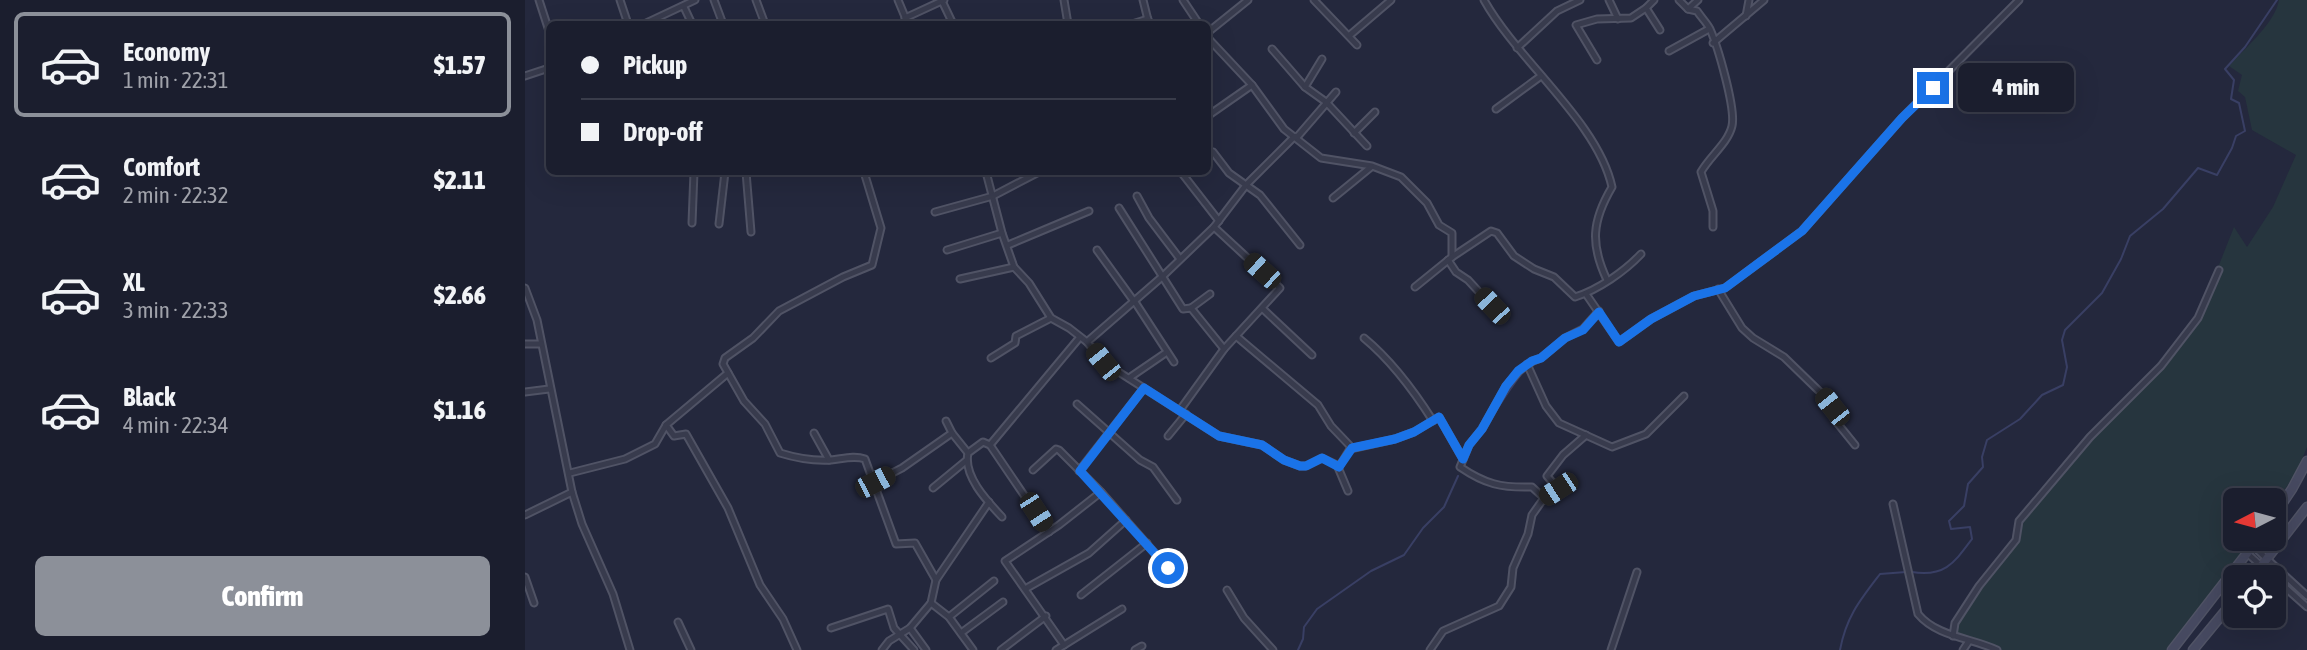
<!DOCTYPE html>
<html lang="en">
<head>
<meta charset="utf-8">
<style>
  :root { --surface:#1b1e2e; --page:#242736; --text:#f1f3f6; --muted:#a0a2aa; --line:#393c4a; --accent:#8c9099 }
  body { margin:0; font-family:"Asap Condensed",sans-serif; background:var(--page); color:var(--text); height:100vh; display:flex; flex-direction:column; font-size:26px; white-space:nowrap }
  * { box-sizing:border-box; margin:0 }
  p { font-size:23px; color:var(--muted) }
  .icon { flex:none; width:38px; height:38px; fill:none; stroke:currentColor; stroke-width:2; stroke-linecap:round; stroke-linejoin:round }
  .map { position:relative; flex:1; overflow:hidden }
  .side { display:flex; flex-direction:column; background:var(--surface); width:525px }
  .side>* { flex:none }
  .guide { position:absolute; left:21px; top:21px; width:665px; height:154px; border-radius:10px; box-shadow:0 7px 28px #0002,0 0 0 2px var(--line); display:grid; align-content:center; height:154px; padding:0 35px; background:var(--surface) }
  .needle { width:46px; rotate:264deg }
  .buttons { position:absolute; left:1698px; top:488px; display:grid; gap:14px }
  .buttons a { display:grid; place-items:center; width:63px; height:63px; border-radius:10px; background:var(--surface); box-shadow:0 7px 28px #0002,0 0 0 2px var(--line); font-size:35px }
  .end { position:absolute; width:32px; height:32px; margin:-16px; border:9px solid #1a73e8; background:#fff; box-shadow:0 0 0 4px #fff }
  .from { border-radius:50% }
  .bubble { position:absolute; height:49px; border-radius:10px; background:var(--surface); box-shadow:0 7px 28px #0002,0 0 0 2px var(--line); font-size:23px; font-weight:800; line-height:49px; text-align:center }
  .car { position:absolute; width:21px; height:42px; margin:-21px -10px; border-radius:9px; box-shadow:0 0 5px 2px #0007; background:linear-gradient(#222 24%,#8ab4d8 0 40%,#222 0 76%,#8ab4d8 0 86%,#222 0) }
  .guide b { display:flex; align-items:center; gap:24px; height:66px; font-size:26px }
  .guide b+b { border-top:2px solid var(--line) }
  .guide i { width:18px; height:18px; background:var(--text) }
  ul { padding:12px 0 0; list-style:none }
  li { display:flex; align-items:center; gap:21px; height:105px; margin:0 14px 10px; padding:0 21px; border:4px solid transparent; border-radius:10px }
  li div { flex:1 }
  li b { display:block; font-size:26px }
  li em { font-style:normal; font-weight:800 }
  li.current { border-color:var(--accent) }
  li>.icon { width:63px; height:63px; stroke-width:1.5 }
  .action { display:flex; gap:14px; margin-top:auto; padding:14px 35px }
  .action a { flex:1; height:80px; border-radius:10px; background:var(--accent); color:#fff; font-size:28px; font-weight:800; line-height:80px; text-align:center }
  main { display:flex; flex:1; min-height:0 }
  .map>svg:first-child { display:block }
  .green { fill:#26353e }
  .lines { fill:none; stroke-linecap:round; stroke-linejoin:round }
  .stream { stroke:#393f64; stroke-width:2 }
  .street-casing { stroke:#505365; stroke-width:9 }
  .secondary-casing { stroke:#505365; stroke-width:11 }
  .street { stroke:#383b4d; stroke-width:5 }
  .secondary { stroke:#464960; stroke-width:8 }
  .route { stroke:#1a73e8; stroke-width:9 }
</style>
</head>
<body>
<main>
<section class="side">
<ul>
<li class="current"><svg class="icon" aria-label="car" viewBox="0 0 24 24"><path d="M5 17H2v-5l4-1 3-4h7l3 4 3 1v5h-3M9 17h6M6 11h13"/><circle cx="7" cy="17" r="2"/><circle cx="17" cy="17" r="2"/></svg><div><b>Economy</b><p>1 min · 22:31</p></div><em>$1.57</em></li>
<li><svg class="icon" aria-label="car" viewBox="0 0 24 24"><path d="M5 17H2v-5l4-1 3-4h7l3 4 3 1v5h-3M9 17h6M6 11h13"/><circle cx="7" cy="17" r="2"/><circle cx="17" cy="17" r="2"/></svg><div><b>Comfort</b><p>2 min · 22:32</p></div><em>$2.11</em></li>
<li><svg class="icon" aria-label="car" viewBox="0 0 24 24"><path d="M5 17H2v-5l4-1 3-4h7l3 4 3 1v5h-3M9 17h6M6 11h13"/><circle cx="7" cy="17" r="2"/><circle cx="17" cy="17" r="2"/></svg><div><b>XL</b><p>3 min · 22:33</p></div><em>$2.66</em></li>
<li><svg class="icon" aria-label="car" viewBox="0 0 24 24"><path d="M5 17H2v-5l4-1 3-4h7l3 4 3 1v5h-3M9 17h6M6 11h13"/><circle cx="7" cy="17" r="2"/><circle cx="17" cy="17" r="2"/></svg><div><b>Black</b><p>4 min · 22:34</p></div><em>$1.16</em></li>
</ul>
<div class="action"><a>Confirm</a></div>
</section>
<div class="map">
<svg width="1782" height="650" viewBox="0 0 1782 650">
  <rect width="100%" height="100%" fill="#24283d"/>
  <path class="green" d="M1754,0h28v447l-9,22 -25,39v-8h-38v39h16l-82,111h-172l-44,-14 2,-13 24,-37 37,-46 4,-19 70,-84 71,-71 37,-48 36,-91 13,20 26,-40 23,-52 -44,-25 -7,-33 -7,-6 4,-16 -13,-9c17,-19 46,-43 50,-66z"/>
  <g class="lines">
    <g class="stream">
      <path d="M945,448c20,-24 33,-52 53,-76"/>
      <path d="M1387,572c33,5 42,-9 60,-33l-2,-12 -19,2 -2,-8 15,-15 4,-22 15,-17 -1,-10 5,-17 33,-21 22,-24 21,-10 4,-18 -5,-27 3,-10 37,-37 19,-34 9,-23 33,-27 35,-41 19,7 15,-27 4,-12 9,-5 -6,-28 -8,-4 3,-19 -9,-11 20,-22 32,-47"/>
      <path d="M773,650l5,-11 1,-12 13,-18 54,-38 33,-16 19,-27 21,-21 14,-31"/>
      <path d="M1315,650c6,-33 20,-50 40,-76l26,-2"/>
    </g>
    <defs>
      <g id="street">
        <path d="M14,0l10,31"/>
        <path d="M95,0l8,24"/>
        <path d="M189,0l9,24"/>
        <path d="M231,0l9,24"/>
        <path d="M373,0l10,24"/>
        <path d="M539,0l4,24"/>
        <path d="M618,0l6,24"/>
        <path d="M658,0l16,24"/>
        <path d="M789,0l43,45"/>
        <path d="M959,0c34,61 114,122 128,187 -20,34 -22,57 -5,93"/>
        <path d="M1084,0l9,19"/>
        <path d="M1154,0l9,9 9,2c4,6 10,12 13,18 8,18 26,80 22,97 -4,17 -22,30 -31,46l12,39v16"/>
        <path d="M417,1l11,23"/>
        <path d="M159,7l8,17"/>
        <path d="M1121,8l14,22"/>
        <path d="M1163,9l10,-9"/>
        <path d="M1221,16l3,-16"/>
        <path d="M380,18l39,-18"/>
        <path d="M119,24l51,-24"/>
        <path d="M607,24l16,-5"/>
        <path d="M682,33l41,-33"/>
        <path d="M825,35l41,-35"/>
        <path d="M682,37l45,48 32,44 37,29 51,8 29,11 26,26 12,22 13,8v24"/>
        <path d="M1188,43l51,-43"/>
        <path d="M992,48l40,-37 23,-11"/>
        <path d="M747,49l33,38 21,15 41,44"/>
        <path d="M1144,51l40,-22"/>
        <path d="M1072,60l-21,-35 21,-6 34,-1 15,-10 8,-8"/>
        <path d="M0,76l24,-8"/>
        <path d="M780,87l17,-28"/>
        <path d="M971,109l45,-33"/>
        <path d="M684,115l43,-30"/>
        <path d="M829,133l21,-21"/>
        <path d="M688,152l16,21 31,22 40,50"/>
        <path d="M221,172l5,60"/>
        <path d="M339,172l17,56 -9,37 -29,12 -64,34 -26,27 -28,20 -2,6 21,37 21,23 15,29c16,5 34,8 51,7 11,-1 23,-5 34,-1l31,85 19,-1 21,37"/>
        <path d="M461,172l16,61 12,34 15,16 22,35 18,10 18,14 16,20 116,74 43,9 22,15 16,6h6l16,-8 15,7 11,26"/>
        <path d="M656,172l38,49"/>
        <path d="M612,196l12,22 31,41"/>
        <path d="M808,198l38,-31"/>
        <path d="M594,208l64,101 8,-1 33,41"/>
        <path d="M410,212l58,-16 44,-23"/>
        <path d="M167,223l2,-51"/>
        <path d="M194,224l6,-52"/>
        <path d="M483,245l81,-34"/>
        <path d="M422,250l55,-17"/>
        <path d="M572,250l36,50"/>
        <path d="M923,260l8,12 12,8 35,38"/>
        <path d="M435,279l54,-12"/>
        <path d="M890,287l37,-30 39,-26 6,2 17,23 20,13 20,8 21,20c23,-7 50,-26 66,-43"/>
        <path d="M0,288l12,32 35,172 10,32 31,70 17,56"/>
        <path d="M1193,289l24,39 11,10 31,19 35,34 13,16 2,12 21,26"/>
        <path d="M1061,294l33,48 32,-23 43,-23 31,-8 77,-57 100,-113 117,-118"/>
        <path d="M610,302l39,60"/>
        <path d="M666,308l19,-14"/>
        <path d="M738,309l49,46"/>
        <path d="M711,336l82,69 13,21 21,22"/>
        <path d="M839,338c28,23 50,53 69,83"/>
        <path d="M562,342l76,-66 51,-49 32,-42 48,-48 4,-1 38,-44"/>
        <path d="M0,344h16"/>
        <path d="M466,358l24,-15 1,-7 35,-18"/>
        <path d="M1002,364l19,42 13,17 53,24 34,-13 38,-38"/>
        <path d="M604,378l38,-26"/>
        <path d="M0,392l24,-3"/>
        <path d="M552,404l63,56 13,7 24,33"/>
        <path d="M655,410l44,-61 56,-61 -66,-61"/>
        <path d="M421,421l6,12 16,20"/>
        <path d="M141,425l8,11 12,-2 42,74 32,77 23,34 14,31"/>
        <path d="M289,433l15,27"/>
        <path d="M643,436l18,-22"/>
        <path d="M465,445l90,-108"/>
        <path d="M814,467l11,-18 45,-10 19,-7 25,-15 24,42"/>
        <path d="M508,470l23,-21 3,1 42,42 67,76"/>
        <path d="M554,471l65,-83"/>
        <path d="M45,473l55,-14 30,-15 11,-19 62,-52"/>
        <path d="M350,482l27,-14 50,-35"/>
        <path d="M408,488l34,-28"/>
        <path d="M1019,498l-12,-11c-31,1 -47,-3 -72,-20l9,-22 13,-16 24,-43 13,-15 14,-10 8,-3 24,-20 18,-9 16,-18"/>
        <path d="M1368,504l25,110c19,23 54,24 79,36"/>
        <path d="M0,515l47,-23"/>
        <path d="M477,517c-15,-16 -39,-41 -34,-64l15,-11 7,3 59,87"/>
        <path d="M1728,546l54,50"/>
        <path d="M1723,554l59,53"/>
        <path d="M0,577l9,26"/>
        <path d="M500,589l64,-36 37,-33"/>
        <path d="M702,590l17,28 29,32"/>
        <path d="M556,595l66,-52"/>
        <path d="M406,603l18,14 24,33"/>
        <path d="M424,617l45,-36"/>
        <path d="M153,622l13,28"/>
        <path d="M306,628l57,-19 6,19 20,22"/>
        <path d="M385,628l16,22"/>
        <path d="M436,633l42,-31"/>
        <path d="M1428,636l2,-13 24,-37 37,-46 3,-19 71,-84 71,-71 37,-48 21,-48"/>
        <path d="M539,645l-59,-84 54,-36 42,-33"/>
        <path d="M357,650l7,-9 21,-13 21,-25 5,-23 53,-78"/>
        <path d="M476,650l45,-34"/>
        <path d="M531,650l66,-41"/>
        <path d="M610,650l7,-4"/>
        <path d="M905,650l13,-19 56,-25 12,-19 2,-19 15,-34 4,-19 12,-17 14,-9 -11,-13 16,-21 23,-20"/>
        <path d="M1086,650l26,-78"/>
        <path d="M1438,650l6,-9"/>
      </g>
      <g id="secondary">
        <path d="M1748,517l19,-28 15,-28"/>
        <path d="M1727,578l55,-71"/>
        <path d="M1647,650l86,-111"/>
        <path d="M1668,650l42,-51"/>
      </g>
    </defs>
    <use href="#street" class="street-casing"/>
    <use href="#secondary" class="secondary-casing"/>
    <use href="#street" class="street"/>
    <use href="#secondary" class="secondary"/>
  </g>
  <g class="lines">
    <path class="route" d="M643,568l-88,-97 64,-83 75,48 43,9 22,15 16,6h6l16,-8 17,9 13,-19 43,-9 19,-7 25,-15 24,42 6,-14 13,-16 24,-43 12,-15 14,-10 9,-3 24,-20 18,-8 16,-18 20,30 32,-23 43,-23 31,-8 77,-57 100,-113 31,-30"/>
  </g>
</svg>
<div class="buttons">
<a><svg class="needle" viewBox="-14 -14 28 28"><path d="M0-13l5 13h-10z" fill="#e53935"/><path d="M0 13l5-13h-10z" fill="#a0a2aa"/></svg></a>
<a><svg class="icon" aria-label="locate" viewBox="0 0 24 24"><circle cx="12" cy="12" r="6"/><path d="M12 2v4M12 18v4M2 12h4M18 12h4"/></svg></a>
</div>
<i class="end from" style="left:643px;top:568px"></i>
<i class="end" style="left:1408px;top:88px"></i>
<div class="bubble" style="left:1433px;top:63px;width:116px">4 min</div>
<i class="car" style="left:737px;top:271px;rotate:312deg"></i>
<i class="car" style="left:967px;top:306px;rotate:317deg"></i>
<i class="car" style="left:578px;top:362px;rotate:321deg"></i>
<i class="car" style="left:1307px;top:407px;rotate:322deg"></i>
<i class="car" style="left:350px;top:482px;rotate:63deg"></i>
<i class="car" style="left:1033px;top:489px;rotate:237deg"></i>
<i class="car" style="left:511px;top:512px;rotate:147deg"></i>
<div class="guide">
<b><i class="from"></i>Pickup</b>
<b><i></i>Drop-off</b>
</div>
</div>
</main>
</body>
</html>
